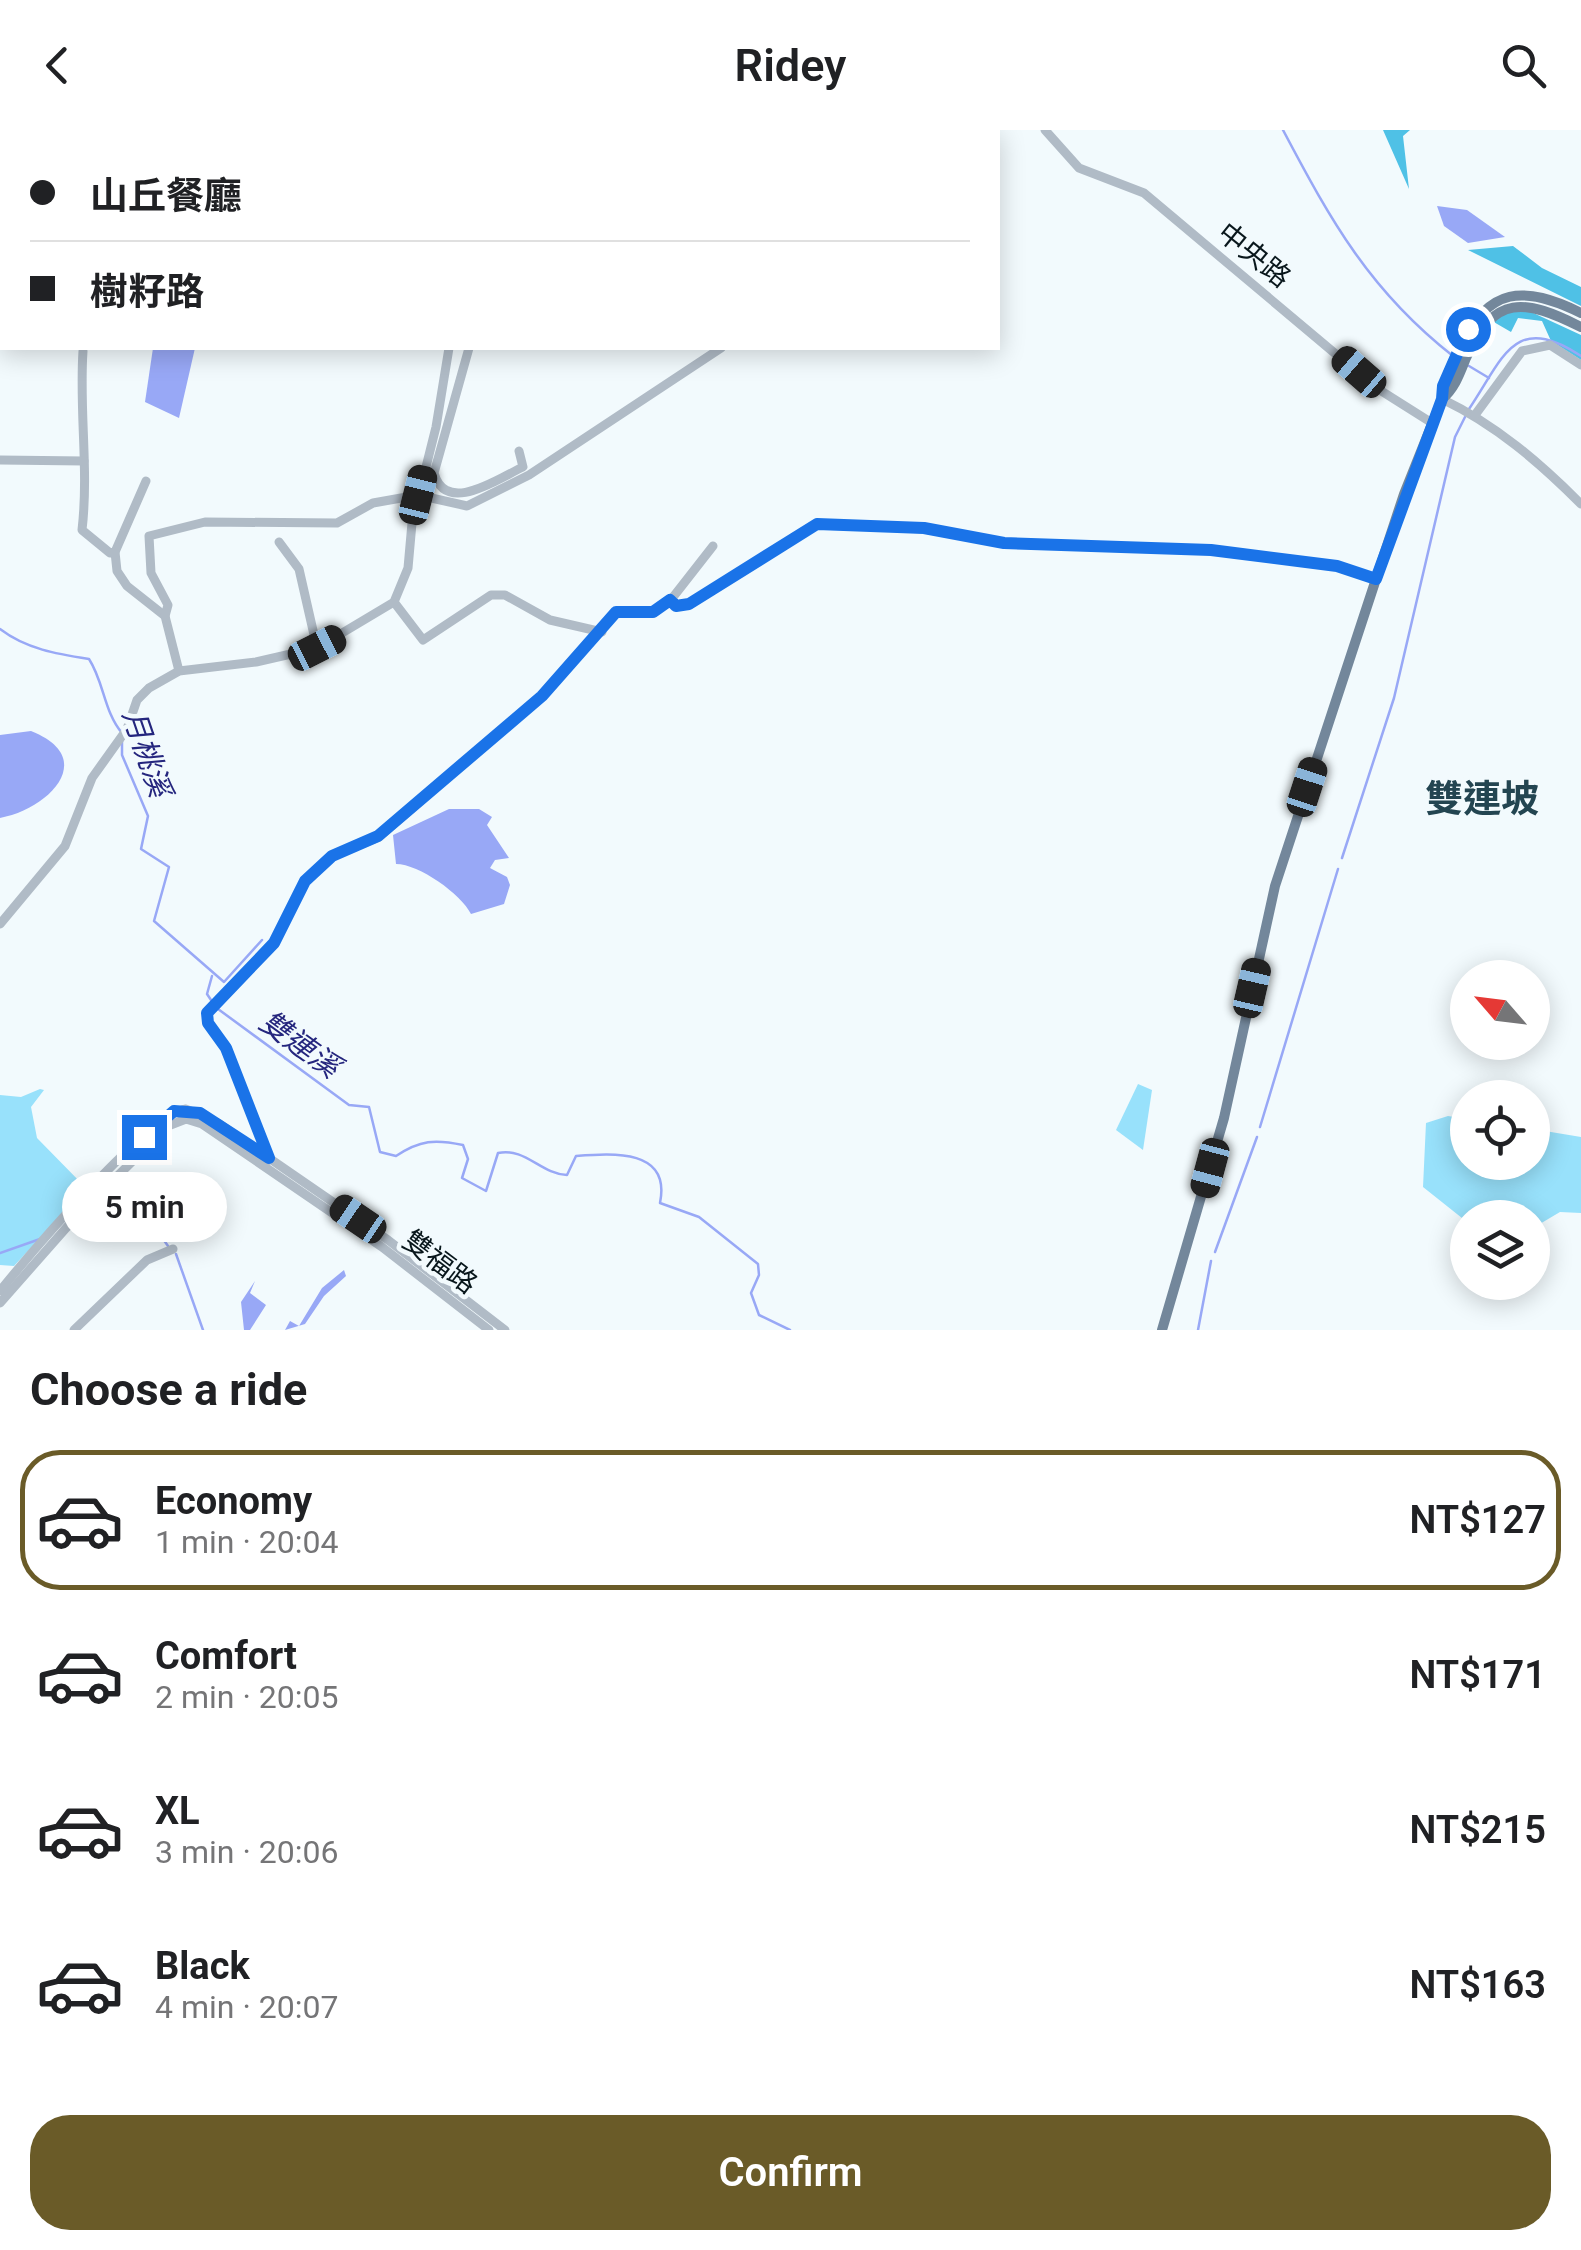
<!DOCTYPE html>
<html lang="en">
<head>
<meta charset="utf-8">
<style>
  :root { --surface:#fff; --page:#f2f2f2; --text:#202124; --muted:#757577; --line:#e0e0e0; --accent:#6a5b28 }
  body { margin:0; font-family:Roboto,"Noto Sans TC",sans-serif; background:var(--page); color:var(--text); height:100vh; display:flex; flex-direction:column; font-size:38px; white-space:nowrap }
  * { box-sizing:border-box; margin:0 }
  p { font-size:32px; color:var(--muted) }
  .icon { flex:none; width:55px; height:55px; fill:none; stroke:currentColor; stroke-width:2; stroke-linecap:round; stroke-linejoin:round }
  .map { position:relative; height:1200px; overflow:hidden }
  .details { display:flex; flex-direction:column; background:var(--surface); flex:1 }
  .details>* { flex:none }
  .hud { position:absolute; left:0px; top:0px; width:1000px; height:220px; box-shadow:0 5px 25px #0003; display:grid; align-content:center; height:220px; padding:0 30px; background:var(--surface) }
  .needle { width:65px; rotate:298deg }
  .tools { position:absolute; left:1450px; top:830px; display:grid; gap:20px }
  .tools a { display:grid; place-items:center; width:100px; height:100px; border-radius:50%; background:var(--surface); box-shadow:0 5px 25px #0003; font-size:50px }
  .end { position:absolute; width:45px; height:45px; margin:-22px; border:12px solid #1a73e8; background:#fff; box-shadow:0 0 0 5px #fff }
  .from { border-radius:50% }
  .bubble { position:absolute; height:70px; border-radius:35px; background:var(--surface); box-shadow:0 5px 25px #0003; font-size:32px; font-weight:600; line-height:70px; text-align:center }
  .car { position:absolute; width:30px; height:60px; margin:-30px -15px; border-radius:12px; box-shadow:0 0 8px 2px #0007; background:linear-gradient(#222 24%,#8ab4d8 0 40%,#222 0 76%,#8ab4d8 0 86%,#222 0) }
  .hud b { display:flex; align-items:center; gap:35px; height:95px; font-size:38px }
  .hud b+b { border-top:2px solid var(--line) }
  .hud i { width:25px; height:25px; background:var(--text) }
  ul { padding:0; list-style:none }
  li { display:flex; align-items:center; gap:30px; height:140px; margin:0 20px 15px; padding:0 10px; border:5px solid transparent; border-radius:40px }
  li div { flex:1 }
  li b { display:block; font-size:38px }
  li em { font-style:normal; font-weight:600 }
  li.selected { border-color:var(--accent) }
  li>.icon { width:90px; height:90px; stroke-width:1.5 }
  h2 { padding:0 30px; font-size:45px; line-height:120px }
  .action { display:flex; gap:20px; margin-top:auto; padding:20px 30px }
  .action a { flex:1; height:115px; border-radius:40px; background:var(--accent); color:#fff; font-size:40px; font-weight:600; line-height:115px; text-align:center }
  header { display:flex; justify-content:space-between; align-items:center; height:130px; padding:0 30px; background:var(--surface); font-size:45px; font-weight:600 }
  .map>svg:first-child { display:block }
  .green { fill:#98e1fb }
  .forest { fill:#4fc1e6 }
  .water { fill:#98a8f6 }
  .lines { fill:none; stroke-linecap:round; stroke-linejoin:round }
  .stream { stroke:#98a8f6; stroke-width:2.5 }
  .minor { stroke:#b0bbc6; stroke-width:9 }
  .major { stroke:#73879b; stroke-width:10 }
  .route { stroke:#1a73e8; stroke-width:12 }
  .labels { text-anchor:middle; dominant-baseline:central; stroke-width:9; stroke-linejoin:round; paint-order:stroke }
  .street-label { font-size:28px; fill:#09171c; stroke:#f2fafd }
  .water-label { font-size:30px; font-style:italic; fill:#25267e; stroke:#f2fafd }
  .district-label { font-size:38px; font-weight:bold; fill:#234551; stroke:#f2fafd }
</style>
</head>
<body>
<header><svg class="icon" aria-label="back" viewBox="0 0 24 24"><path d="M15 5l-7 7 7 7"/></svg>Ridey<svg class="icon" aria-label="search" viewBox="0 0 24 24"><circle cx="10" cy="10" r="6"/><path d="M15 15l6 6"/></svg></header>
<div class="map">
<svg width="1581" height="1200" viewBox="0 0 1581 1200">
  <rect width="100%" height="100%" fill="#f2fafd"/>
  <g class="green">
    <path d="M1138,954l14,6 -9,60 -27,-20z"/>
    <path d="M40,959l4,1 -13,17 6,31 49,50 -72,78 -14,-1v-170l21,2z"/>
    <path d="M1448,986l19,3 1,43h64l1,-33 48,8v76l-21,-1 -27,16 -1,-10h-64l-1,4 -44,-35 3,-64z"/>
  </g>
  <g class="forest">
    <path d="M1383,0h27l-7,6 6,53z"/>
    <path d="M1513,116l29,22 39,19v19l-113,-56z"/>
    <path d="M1509,181h20l52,24v25l-30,-19 -9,-20 -24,-3 -7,14 -19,-11z"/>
  </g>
  <g class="water">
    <path d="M1437,76l30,4 38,27 -37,6 -24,-17z"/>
    <path d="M153,218h42l-16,70 -34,-16z"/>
    <path d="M31,601c68,27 18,78 -31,87v-83z"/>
    <path d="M449,679h30l13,8 -5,8 22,33 -14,2 -5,8 17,9 3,8 -6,19 -33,10c-10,-20 -52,-50 -75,-50l-3,-29z"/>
    <path d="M344,1140l2,6 -22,20 -19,28 -20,6 5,-9 9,5 23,-38z"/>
    <path d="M255,1151l-5,12 16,12 -16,25h-6l-3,-28z"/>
  </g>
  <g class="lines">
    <g class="stream">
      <path d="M1283,0c48,91 87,161 170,226"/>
      <path d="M1469,236l20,12"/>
      <path d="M1469,279c35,-52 45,-97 112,-53"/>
      <path d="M0,499c26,20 57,25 89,30 15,23 15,53 33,74"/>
      <path d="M122,611v14l26,61 -7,33 28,18 -15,54 70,61 38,-42"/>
      <path d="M1342,728l52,-160 61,-261 10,-20"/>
      <path d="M211,870l-4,-6 5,-18"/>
      <path d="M218,879l131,96 20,2 11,45 16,4c24,-16 39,-17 67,-11l5,14 -6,19 24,13 12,-38c27,-6 43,21 69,22l9,-19c38,-3 95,-7 84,47l39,14 59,47 1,11 -8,18 8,22 31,15"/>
      <path d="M1260,997l78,-258"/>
      <path d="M69,1099l49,-17 28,3 22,31"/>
      <path d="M1215,1122l42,-115"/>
      <path d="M0,1123l40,-14"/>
      <path d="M176,1124l27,76"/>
      <path d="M1198,1200l13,-69"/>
    </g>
    <g class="minor">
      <path d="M212,0v2"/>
      <path d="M434,0l1,2"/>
      <path d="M457,0l1,2"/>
      <path d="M716,0l6,2"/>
      <path d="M1045,0l34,38 65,25 231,194 57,36"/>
      <path d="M149,2v-2"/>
      <path d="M684,2l1,-2"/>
      <path d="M757,2l1,-2"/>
      <path d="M813,2l6,-2"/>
      <path d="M0,190l2,1"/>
      <path d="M469,218l-35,125c12,43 65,5 89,-6l-4,-16"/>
      <path d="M83,221c-4,60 6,119 -1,179l28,23 5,-1"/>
      <path d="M1442,269c54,26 97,63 139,105"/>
      <path d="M1475,285l47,-64 28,-6 31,20"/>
      <path d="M0,330l84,1"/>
      <path d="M146,351l-31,71 2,19 10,15 38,30 14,55"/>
      <path d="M279,412l20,27 18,79"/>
      <path d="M670,471l6,5 13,-2 128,-80 107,5 80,14 207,7 126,16 38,13"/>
      <path d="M394,472l29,38 68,-45h14l45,25 52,12"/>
      <path d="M165,486l3,-11 -17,-32 -2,-37 56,-14 132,1 36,-20 45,-8 49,11 62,-31 192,-127"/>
      <path d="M0,794l65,-78 27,-68 35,-49 10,-29 12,-12 30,-17 77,-9 61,-14 77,-46 14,-34 4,-45 24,-96 13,-79"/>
      <path d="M263,1035l6,-6 -42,-111 -19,-25 -1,-10 67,-70 31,-62 27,-25 47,-19 162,-141 75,-84h37l17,-11 43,-55"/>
      <path d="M0,1161c29,-36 148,-176 186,-182l32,14 170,117 117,90"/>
      <path d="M0,1173l74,-84 94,-93 18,-7 16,5 180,123 107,83"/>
      <path d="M74,1200l73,-70 26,-11"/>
    </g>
    <g class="major">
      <path d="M1442,269c13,-11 18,-26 24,-41 28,-65 59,-59 115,-31"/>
      <path d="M1162,1200l62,-212 51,-232 129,-392 38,-95c1,-18 10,-35 18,-51 28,-62 64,-63 121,-35"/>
    </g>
  </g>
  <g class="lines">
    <path class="route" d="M144,1007l30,-26 26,2 69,45 -43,-110 -18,-25 -1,-10 67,-70 31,-62 27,-25 46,-20 164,-140 74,-84h37l17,-12 6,6 13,-2 128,-80 107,4 80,15 207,7 126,16 39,13 66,-180 1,-13 25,-57"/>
  </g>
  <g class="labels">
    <g class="street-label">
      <text transform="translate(1254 125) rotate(39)">中央路</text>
      <text transform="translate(440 1132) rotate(37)">雙福路</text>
    </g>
    <g class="water-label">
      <text transform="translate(147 623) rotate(71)">月桃溪</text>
      <text transform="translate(300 914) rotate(36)">雙連溪</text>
    </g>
    <g class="district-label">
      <text x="1482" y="669">雙連坡</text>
    </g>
  </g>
</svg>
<div class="tools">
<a><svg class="needle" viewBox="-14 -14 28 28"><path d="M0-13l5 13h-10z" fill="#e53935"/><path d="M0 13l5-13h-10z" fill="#757577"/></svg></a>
<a><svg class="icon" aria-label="locate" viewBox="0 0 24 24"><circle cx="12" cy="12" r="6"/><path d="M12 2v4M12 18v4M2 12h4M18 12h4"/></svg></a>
<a><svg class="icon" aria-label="layers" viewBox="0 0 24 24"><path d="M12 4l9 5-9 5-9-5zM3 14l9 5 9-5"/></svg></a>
</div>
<i class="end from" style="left:1468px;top:199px"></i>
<i class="end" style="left:144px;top:1007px"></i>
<div class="bubble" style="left:62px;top:1042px;width:165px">5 min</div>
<i class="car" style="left:1359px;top:242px;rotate:311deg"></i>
<i class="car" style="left:418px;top:365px;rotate:14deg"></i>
<i class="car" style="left:317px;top:518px;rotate:63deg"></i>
<i class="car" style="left:1307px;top:657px;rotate:18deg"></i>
<i class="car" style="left:1252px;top:858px;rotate:13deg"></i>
<i class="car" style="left:1210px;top:1038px;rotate:195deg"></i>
<i class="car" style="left:358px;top:1089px;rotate:304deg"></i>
<div class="hud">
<b><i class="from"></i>山丘餐廳</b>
<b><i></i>樹籽路</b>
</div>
</div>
<section class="details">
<h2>Choose a ride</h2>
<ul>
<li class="selected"><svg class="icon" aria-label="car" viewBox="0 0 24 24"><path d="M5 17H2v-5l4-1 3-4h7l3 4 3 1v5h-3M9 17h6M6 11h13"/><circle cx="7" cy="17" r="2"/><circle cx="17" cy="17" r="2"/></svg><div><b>Economy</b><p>1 min · 20:04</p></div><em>NT$127</em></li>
<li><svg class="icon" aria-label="car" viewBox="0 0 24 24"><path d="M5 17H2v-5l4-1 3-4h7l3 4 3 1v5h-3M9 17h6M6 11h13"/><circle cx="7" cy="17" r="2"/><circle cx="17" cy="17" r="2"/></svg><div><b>Comfort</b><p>2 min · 20:05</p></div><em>NT$171</em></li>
<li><svg class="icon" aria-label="car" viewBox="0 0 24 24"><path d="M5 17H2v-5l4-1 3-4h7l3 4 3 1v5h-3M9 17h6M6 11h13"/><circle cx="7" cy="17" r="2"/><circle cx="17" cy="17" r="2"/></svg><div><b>XL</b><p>3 min · 20:06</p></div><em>NT$215</em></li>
<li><svg class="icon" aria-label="car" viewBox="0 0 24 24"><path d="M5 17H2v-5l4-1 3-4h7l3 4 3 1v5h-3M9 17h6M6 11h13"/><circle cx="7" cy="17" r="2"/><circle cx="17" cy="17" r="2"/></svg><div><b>Black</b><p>4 min · 20:07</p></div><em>NT$163</em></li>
</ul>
<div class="action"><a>Confirm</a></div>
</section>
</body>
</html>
